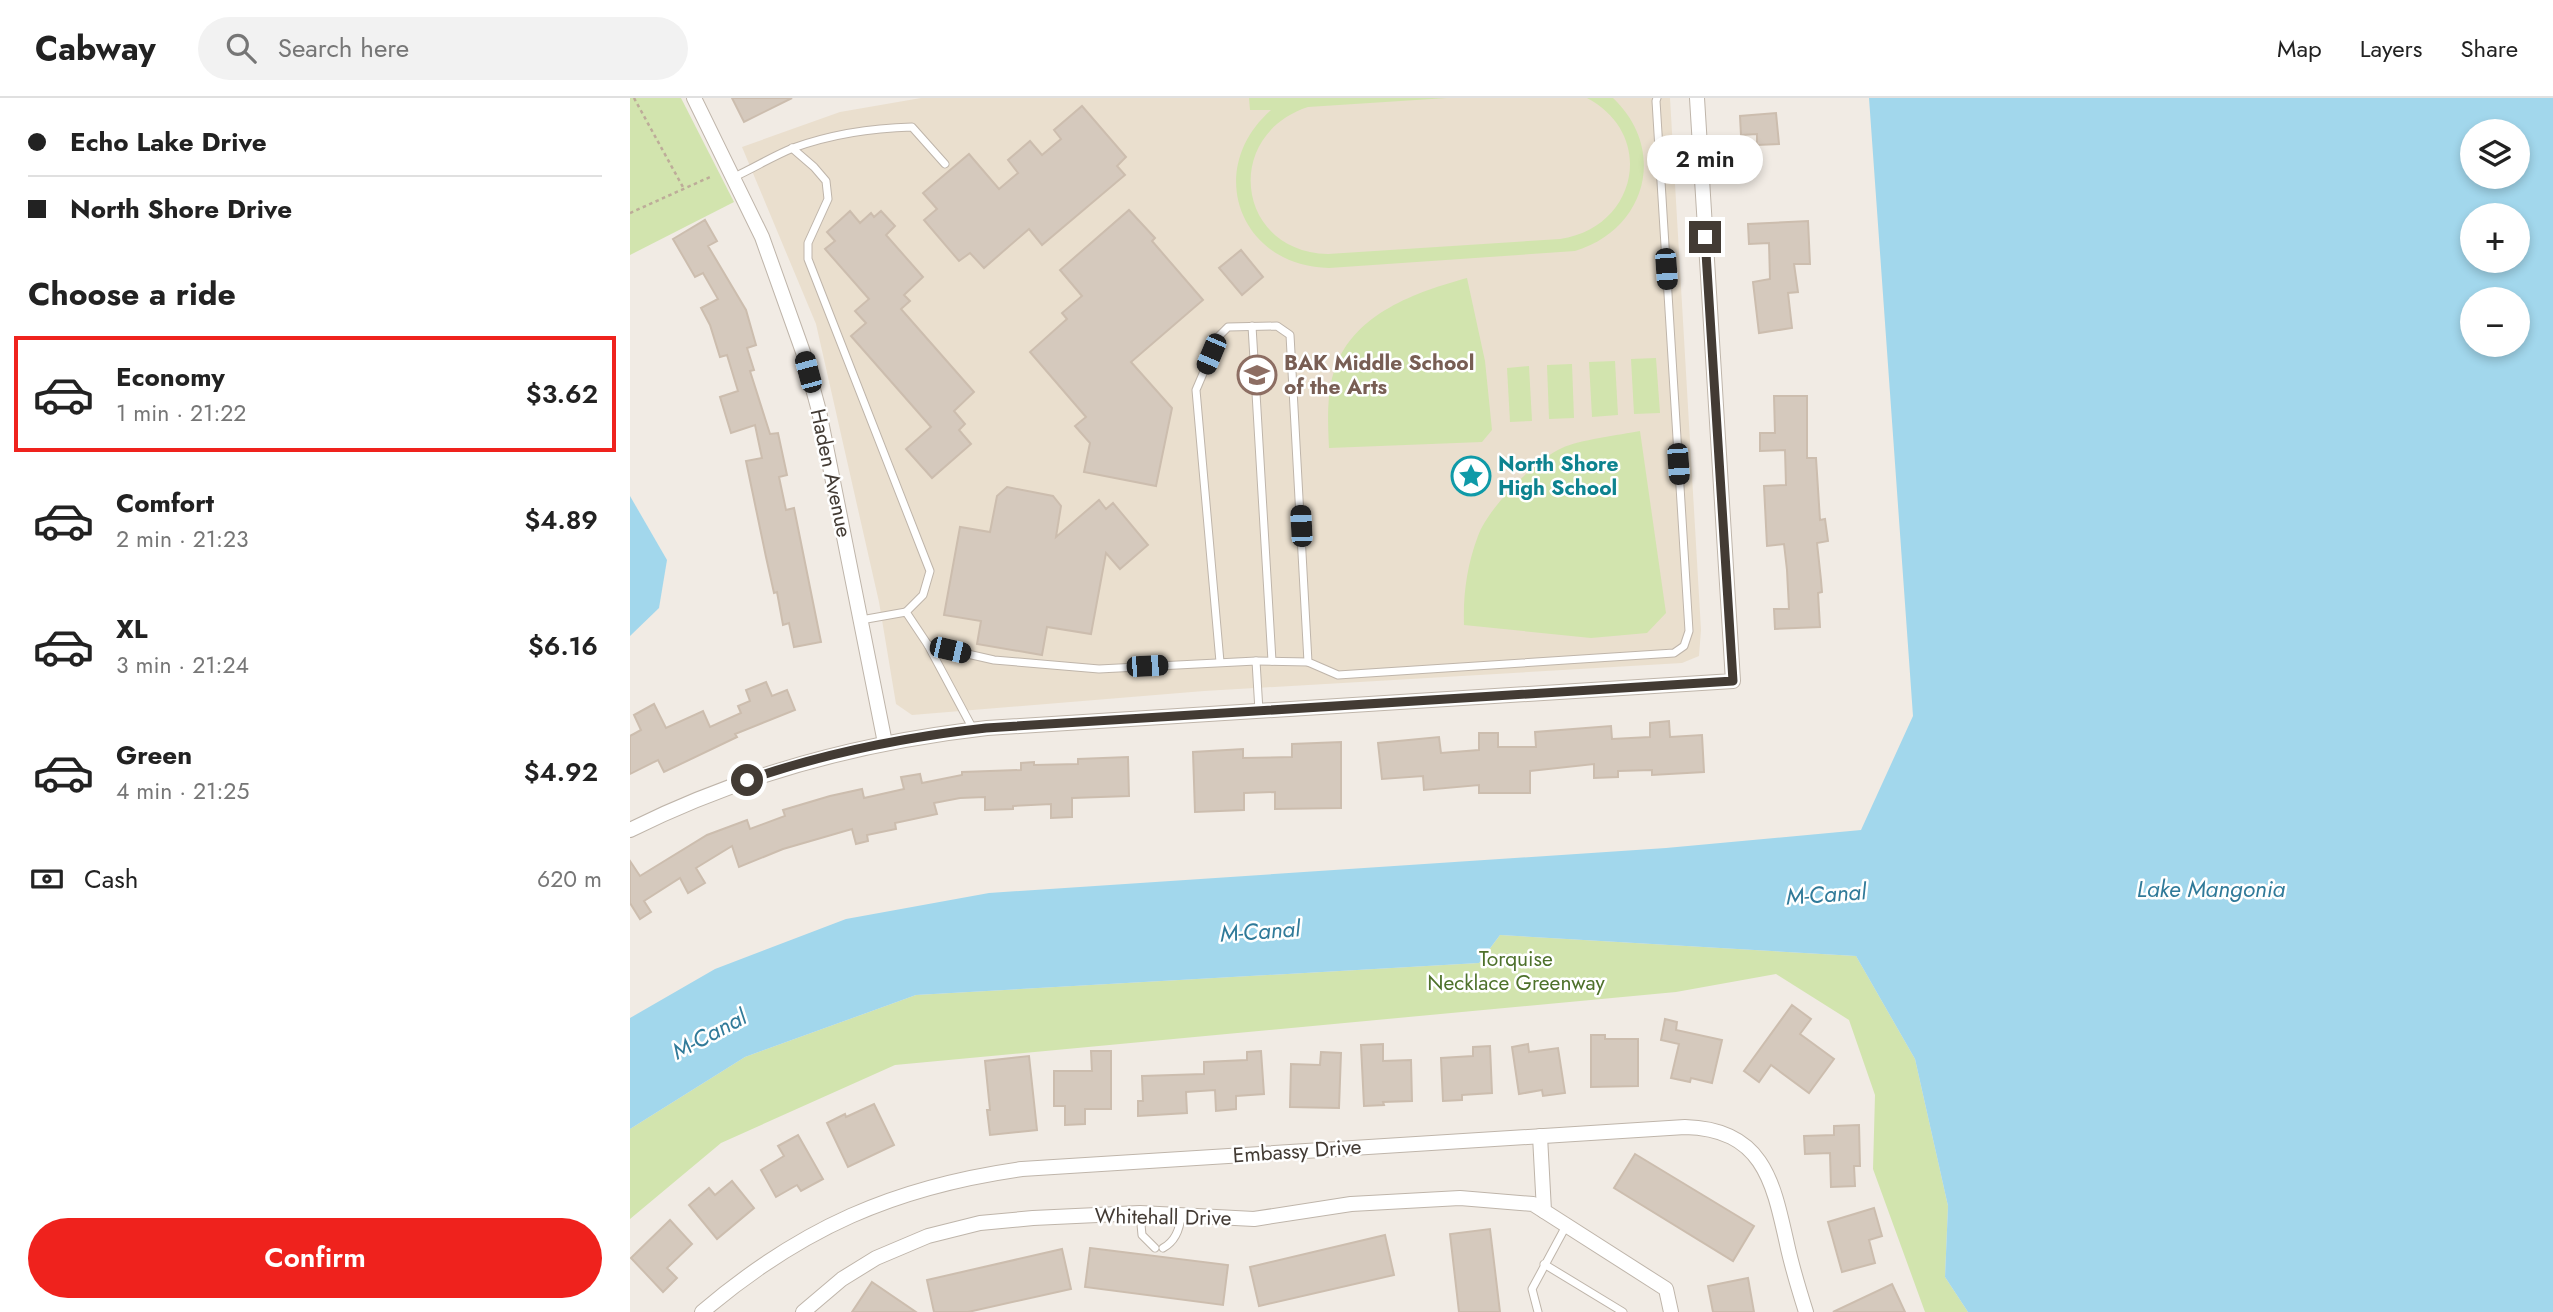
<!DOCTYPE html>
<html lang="en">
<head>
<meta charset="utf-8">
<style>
  :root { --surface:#fff; --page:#f2f2f2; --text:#222; --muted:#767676; --line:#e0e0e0; --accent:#ef221d }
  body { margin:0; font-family:Jost,sans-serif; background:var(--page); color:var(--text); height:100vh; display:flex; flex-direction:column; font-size:26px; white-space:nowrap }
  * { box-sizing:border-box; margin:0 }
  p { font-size:23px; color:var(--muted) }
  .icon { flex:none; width:38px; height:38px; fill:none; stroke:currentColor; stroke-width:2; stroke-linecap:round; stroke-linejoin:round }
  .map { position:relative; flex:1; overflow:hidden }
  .details { display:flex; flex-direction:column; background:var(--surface); width:630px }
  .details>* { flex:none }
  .top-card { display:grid; align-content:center; height:154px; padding:0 28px; background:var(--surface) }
  .controls { position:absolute; left:1830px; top:21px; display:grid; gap:14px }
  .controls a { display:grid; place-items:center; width:70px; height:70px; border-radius:50%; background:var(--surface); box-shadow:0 4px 10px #0003; font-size:35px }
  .end { position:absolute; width:32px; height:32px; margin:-16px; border:9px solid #433b34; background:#fff; box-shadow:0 0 0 4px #fff }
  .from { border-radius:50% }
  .bubble { position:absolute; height:49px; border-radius:24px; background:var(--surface); box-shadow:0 4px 10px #0003; font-size:23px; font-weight:600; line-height:49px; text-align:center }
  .car { position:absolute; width:21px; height:42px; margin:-21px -10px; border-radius:9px; box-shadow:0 0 5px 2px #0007; background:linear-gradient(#222 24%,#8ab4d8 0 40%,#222 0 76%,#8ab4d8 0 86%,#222 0) }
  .top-card b { display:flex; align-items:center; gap:24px; height:66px; font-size:26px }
  .top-card b+b { border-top:2px solid var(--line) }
  .top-card i { width:18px; height:18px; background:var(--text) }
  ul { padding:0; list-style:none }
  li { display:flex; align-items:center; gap:21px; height:116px; margin:0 14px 10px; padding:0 14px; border:4px solid transparent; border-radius:0px }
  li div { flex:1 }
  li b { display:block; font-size:26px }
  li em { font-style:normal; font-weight:600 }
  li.selected { border-color:var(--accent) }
  li>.icon { width:63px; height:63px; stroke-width:1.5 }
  h2 { padding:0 28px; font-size:32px; line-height:84px }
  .pay { display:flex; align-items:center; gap:18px; height:77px; padding:0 28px; font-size:26px }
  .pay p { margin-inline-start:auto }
  .action { display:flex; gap:14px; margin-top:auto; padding:14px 28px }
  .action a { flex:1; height:80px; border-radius:42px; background:var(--accent); color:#fff; font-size:28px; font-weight:600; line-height:80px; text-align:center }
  header { display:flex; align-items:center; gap:42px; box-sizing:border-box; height:98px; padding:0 35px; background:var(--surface); border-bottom:2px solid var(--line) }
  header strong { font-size:33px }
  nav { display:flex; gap:38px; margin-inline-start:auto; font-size:24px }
  .search { width:490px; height:63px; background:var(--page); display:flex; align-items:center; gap:18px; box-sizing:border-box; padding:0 24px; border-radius:38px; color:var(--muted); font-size:26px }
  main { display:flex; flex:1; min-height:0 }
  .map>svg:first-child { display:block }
  .education { fill:#eadfce }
  .green { fill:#d2e4ae }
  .water { fill:#a2d7ec; fill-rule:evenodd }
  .building { fill:#d5c9bd; stroke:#ccbdae; stroke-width:2 }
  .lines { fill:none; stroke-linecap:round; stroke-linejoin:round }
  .service-casing { stroke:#bfb5aa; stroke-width:9 }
  .minor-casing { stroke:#bfb5aa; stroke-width:16 }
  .path { stroke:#bdac99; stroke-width:2.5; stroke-dasharray:3.5 3.5; stroke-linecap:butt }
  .service { stroke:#fff; stroke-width:7 }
  .minor { stroke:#fff; stroke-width:14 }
  .route { stroke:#433b34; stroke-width:9 }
  .labels { text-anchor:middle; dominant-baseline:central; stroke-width:5; stroke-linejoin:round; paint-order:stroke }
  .education-label { font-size:21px; font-weight:bold; fill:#785e54; stroke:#fff; text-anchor:start }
  .culture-label { font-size:21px; font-weight:bold; fill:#0d838f; stroke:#fff; text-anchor:start }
  .street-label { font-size:21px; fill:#433b34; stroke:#fff }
  .park-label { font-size:21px; fill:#4e712b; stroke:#fff }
  .water-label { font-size:23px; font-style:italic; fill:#307a99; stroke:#fff }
</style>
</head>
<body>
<header>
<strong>Cabway</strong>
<div class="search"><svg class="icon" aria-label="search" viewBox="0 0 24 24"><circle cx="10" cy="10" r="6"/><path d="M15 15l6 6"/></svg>Search here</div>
<nav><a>Map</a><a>Layers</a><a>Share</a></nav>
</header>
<main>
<section class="details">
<div class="top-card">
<b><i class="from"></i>Echo Lake Drive</b>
<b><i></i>North Shore Drive</b>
</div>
<h2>Choose a ride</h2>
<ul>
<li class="selected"><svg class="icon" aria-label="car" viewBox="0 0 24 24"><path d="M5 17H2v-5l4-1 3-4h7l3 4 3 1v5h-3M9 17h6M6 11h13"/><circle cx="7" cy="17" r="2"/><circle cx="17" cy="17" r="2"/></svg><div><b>Economy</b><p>1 min · 21:22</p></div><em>$3.62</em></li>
<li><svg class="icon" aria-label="car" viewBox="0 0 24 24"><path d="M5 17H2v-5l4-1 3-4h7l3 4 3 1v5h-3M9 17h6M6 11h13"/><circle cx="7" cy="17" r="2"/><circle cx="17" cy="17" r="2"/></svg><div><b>Comfort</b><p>2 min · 21:23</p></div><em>$4.89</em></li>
<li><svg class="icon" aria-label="car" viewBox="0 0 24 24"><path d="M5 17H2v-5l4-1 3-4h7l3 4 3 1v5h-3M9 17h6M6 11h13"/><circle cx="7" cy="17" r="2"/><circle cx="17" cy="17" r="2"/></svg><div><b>XL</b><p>3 min · 21:24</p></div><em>$6.16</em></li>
<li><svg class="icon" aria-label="car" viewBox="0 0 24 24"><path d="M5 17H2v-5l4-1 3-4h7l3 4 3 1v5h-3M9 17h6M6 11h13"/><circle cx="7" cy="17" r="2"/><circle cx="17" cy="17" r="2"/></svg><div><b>Green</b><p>4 min · 21:25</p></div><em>$4.92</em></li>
</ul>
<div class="pay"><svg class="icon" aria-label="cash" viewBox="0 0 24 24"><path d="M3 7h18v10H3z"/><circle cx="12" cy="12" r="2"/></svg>Cash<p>620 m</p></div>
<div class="action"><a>Confirm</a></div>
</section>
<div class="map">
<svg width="1923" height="1214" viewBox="0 0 1923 1214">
  <rect width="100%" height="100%" fill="#f1ebe4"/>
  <path class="education" d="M291,0h749l31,532 -2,26 -17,7 -478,28 -292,24 -16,-11 -17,-102 -63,-278 -74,-177 98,-35z"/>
  <g class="green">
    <path d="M0,0h51l53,104 -104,53z"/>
    <path d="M619,0h198l-139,9c-86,28 -72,145 20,147l232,-15c77,-11 97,-104 27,-141h26c55,52 33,132 -38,153l-246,17c-90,-2 -125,-99 -58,-158h-21z"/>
    <path d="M837,180l18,83 7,69 -10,12 -153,6c-1,-26 -3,-54 6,-80 20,-55 81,-76 132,-90z"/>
    <path d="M1026,260l4,55 -26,1 -3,-55z"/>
    <path d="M985,263l3,54 -26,2 -3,-55z"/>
    <path d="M942,266l2,54 -25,1 -2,-54z"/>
    <path d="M899,268l3,55 -22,1 -3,-54z"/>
    <path d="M1010,333l26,182 -19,20 -56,5 -127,-13c-1,-31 3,-60 14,-89 10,-28 57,-76 84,-88 16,-8 58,-13 78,-17z"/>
    <path d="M870,837l356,21 59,103 33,147 -3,71 23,35h-43l-52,-143 2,-74 -26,-75 -73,-46 -100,18 -781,73 -174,78 -91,76v-90l115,-72 171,-62 563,-32z"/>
  </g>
  <g class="water">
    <path d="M1239,0h684v1214h-585l-23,-35 3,-71 -33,-147 -59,-103 -356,-21 -21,28 -563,32 -171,62 -115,72v-111l85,-49 131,-50 143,-26 677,-45 195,-18 52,-114zM1888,33v46h-45v-46zM1888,117v46h-45v-46zM1888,201v46h-45v-46z"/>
    <path d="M0,398l37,64 -8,48 -29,28z"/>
  </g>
  <g class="building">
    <path d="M102,0h60l-48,24z"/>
    <path d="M452,8l44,51 -9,9 8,9 -83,70 -13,-16 -45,39 -14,-15 -11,8 -35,-41 13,-11 -14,-16 46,-39 30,35 19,-16 -10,-13 22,-19 12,14 19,-16 -7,-9z"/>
    <path d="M1146,15l3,31 -22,1v-11l-16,1 -1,-19z"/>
    <path d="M499,112l26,28 -3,3 51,59 -72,62 41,46 -16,78 -72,-14 6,-29 -15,-17 11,-9 -56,-65 37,-33 -5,-6 20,-17 -22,-26z"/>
    <path d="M220,113l10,12 11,-10 3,4 7,-6 14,15 -9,9 37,42 -19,18 6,6 -9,8 73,83 -20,19 11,13 -6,6 12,14 -39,34 -26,-29 25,-22 -80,-91 15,-13 -11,-12 14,-12 -44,-50 10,-8 -8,-9z"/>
    <path d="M75,122l12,21 -9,5 38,64 10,35 -9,3 7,22 -4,1 20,63 8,-1 9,42 -8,2 7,33 8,-2 27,134 -27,5 -5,-24 -6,2 -6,-33 -3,1 -8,-36 -20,-96 16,-3 -7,-33 -24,8 -11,-36 18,-6 -11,-36 -7,2 -10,-32 -9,-17 17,-9 -15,-26 -8,4 -22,-38z"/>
    <path d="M1178,123l2,43h-16l4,28 -10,1 4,35 -33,5 -6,-51 17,-3 -1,-36 -20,1 -1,-20z"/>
    <path d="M611,152l22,27 -21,18 -23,-27z"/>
    <path d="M1144,298h33v62h9l4,62 5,-1 3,22 -11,2 4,37 1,12 -4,1 2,34 -45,2 -1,-20h15l-2,-39 -3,-26 -17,2 -3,-60 22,-1 -1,-35 -25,1v-18h15z"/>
    <path d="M377,389l46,9 8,10 -5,31 43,-37 7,9 7,-6 35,42 -28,24 -14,-16 -15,81 -44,-7 -5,28 -65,-11 4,-23 -37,-6 16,-88 30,5 7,-36z"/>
    <path d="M136,584l6,14 15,-6 8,20 -60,24 2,3 -73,35 -6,-12 -28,14v-38l11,-6 -7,-15 20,-11 12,24 37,-17 7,16 31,-14 -3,-7 12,-5 -4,-11z"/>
    <path d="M1039,623l1,16 32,-2 2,37 -52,3v-5l-34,1v6l-24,1v-14l-64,7v22h-51v-8l-55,5 -1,-14 -41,3 -4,-36 61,-6 2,16 38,-3v-17h19v14h38l-1,-15 76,-6 1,13 38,-2v-14z"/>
    <path d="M711,644v66l-66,1v-17l-31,1v17l-49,2 -2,-60 50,-3v9l49,-1v-13z"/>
    <path d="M498,659l1,39 -57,2v19l-21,1v-14l-38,2v3l-28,1v-13l-25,1 -26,5 3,11 -42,9 1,6 -29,6 1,6 -12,3 -4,-15 -69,20 -44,18 -7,-21 -36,22 9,15 -17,10 -8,-15 -36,23 7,11 -11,7 -10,-16v-42l10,15 67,-41 40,-15 3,9 35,-13 -2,-6 47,-14 32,-7 2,9 40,-9 -3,-12 19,-3 2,9 40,-8v-3l59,-2v-7l13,-1v3l44,-1v-5z"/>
    <path d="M1162,907l19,14 -11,15 34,25 -25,34 -38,-28 -12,17 -15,-11z"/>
    <path d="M1035,921l12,3 -1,8 46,10 -10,43 -21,-5 -1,4 -19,-4 8,-34 -18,-4z"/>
    <path d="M961,937h14v4h33v47l-47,1z"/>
    <path d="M753,946v17l28,-1 1,41 -29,1 1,3 -20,1 -3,-61z"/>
    <path d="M898,946l1,8 29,-4 7,45 -22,3 -1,-6 -23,4 -7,-47z"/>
    <path d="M860,948l2,47 -30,2v5l-19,1 -2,-43 32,-2v-9z"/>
    <path d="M461,953h20v58h-26v15l-20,1v-19h-11v-35h38z"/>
    <path d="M631,953l3,43 -28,2v13l-20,2 -1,-21 -29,2 1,21 -49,3v-15h5l-1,-25 62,-2v-12l43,-2v-8z"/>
    <path d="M691,954l20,1 -2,55 -49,-1 1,-43 29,1z"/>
    <path d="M399,958l8,74 -47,5 -3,-25h3l-5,-49z"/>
    <path d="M244,1006l20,41 -46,22 -21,-44 18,-9 1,3z"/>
    <path d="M1229,1027l1,41h-6l1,20 -24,1 -1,-34 -25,1 -1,-18 30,-1v-9z"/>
    <path d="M168,1037l25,44 -22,12 -4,-6 -21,12 -15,-27 23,-14 -6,-10z"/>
    <path d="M1005,1056l119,72 -21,35 -119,-73z"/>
    <path d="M102,1083l22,27 -37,31 -28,-34 20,-17 6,7z"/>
    <path d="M1244,1110l8,28 -13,4 6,23 -33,9 -14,-50z"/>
    <path d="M40,1122l22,24 -25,24 10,10 -14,14 -32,-34z"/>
    <path d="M860,1131l10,83h-41l-9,-78z"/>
    <path d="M755,1137l9,40 -135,31 -9,-39z"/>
    <path d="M460,1150l138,17 -5,40 -138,-18z"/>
    <path d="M432,1151l9,40 -103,23h-34l-7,-32z"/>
    <path d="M1118,1180l6,34h-41l-5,-26z"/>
    <path d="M242,1184l44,30h-64z"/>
    <path d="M1262,1186l13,28h-72z"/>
  </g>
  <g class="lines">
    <defs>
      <g id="service">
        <path d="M162,50l22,19 12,14 2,18 -20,44v16l122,312 -7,24 -17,17"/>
        <path d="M104,79c20,-9 39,-21 59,-29 39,-14 78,-20 119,-21l33,37"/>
        <path d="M622,228l20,335"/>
        <path d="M231,522l45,-8 22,33 66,15 105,9 157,-8 3,50"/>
        <path d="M298,547l45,84"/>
        <path d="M626,563l52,1"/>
        <path d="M590,564l-24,-272 23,-54 9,-9 49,-1 13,9 18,327 30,13 336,-22 10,-7 5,-15 -33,-530 1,-3"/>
        <path d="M510,1116l2,21 13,13"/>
        <path d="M533,1150c13,-7 17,-19 18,-33"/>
        <path d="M914,1166l79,48"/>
        <path d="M908,1214l-6,-23 34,-63"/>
      </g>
      <g id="minor">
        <path d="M64,0l68,139 41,115 16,59 66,332"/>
        <path d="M0,732c112,-56 232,-88 357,-102l746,-47 -36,-583"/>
        <path d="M910,1038l4,75 122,78 5,23"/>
        <path d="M72,1214c99,-84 192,-125 320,-143l663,-42c78,2 88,54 102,117 5,23 12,46 19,68"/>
        <path d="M173,1214l39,-33 34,-21 52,-22 52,-13 53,-5 107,-5 114,6 97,-15 109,-6 73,6 11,7"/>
      </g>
    </defs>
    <use href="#service" class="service-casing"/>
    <use href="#minor" class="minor-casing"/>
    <g class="path">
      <path d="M4,0l50,91"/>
      <path d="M0,115l80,-36"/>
    </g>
    <use href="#service" class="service"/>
    <use href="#minor" class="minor"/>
  </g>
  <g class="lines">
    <path class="route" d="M117,682c78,-27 158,-43 239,-52l747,-47 -28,-444"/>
  </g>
  <defs>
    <symbol id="school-ring" viewBox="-11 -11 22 22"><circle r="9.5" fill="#fff" stroke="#8d6e63" stroke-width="1.5"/><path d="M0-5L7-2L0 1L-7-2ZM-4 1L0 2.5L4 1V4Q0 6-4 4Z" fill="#8d6e63"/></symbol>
    <symbol id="sight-ring" viewBox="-11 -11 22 22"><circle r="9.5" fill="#fff" stroke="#0f9aa8" stroke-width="1.5"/><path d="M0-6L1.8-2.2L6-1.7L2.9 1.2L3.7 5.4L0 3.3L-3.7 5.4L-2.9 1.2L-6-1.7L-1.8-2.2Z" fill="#0f9aa8"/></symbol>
  </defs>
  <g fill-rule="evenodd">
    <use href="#school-ring" x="605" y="255" width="44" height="44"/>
    <use href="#sight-ring" x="819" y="356" width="44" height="44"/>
  </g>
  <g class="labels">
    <g class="education-label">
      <text x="654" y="265">BAK Middle School<tspan x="654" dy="24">of the Arts</tspan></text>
    </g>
    <g class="culture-label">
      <text x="868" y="366">North Shore<tspan x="868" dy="24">High School</tspan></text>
    </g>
    <g class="street-label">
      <text transform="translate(201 375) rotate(78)">Haden Avenue</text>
      <text transform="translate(667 1053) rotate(-4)">Embassy Drive</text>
      <text transform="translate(533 1119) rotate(1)">Whitehall Drive</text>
    </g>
    <g class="park-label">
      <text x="886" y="861">Torquise<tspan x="886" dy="24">Necklace Greenway</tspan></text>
    </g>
    <g class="water-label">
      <text x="1581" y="791">Lake Mangonia</text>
      <text transform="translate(1196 796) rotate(-4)">M-Canal</text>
      <text transform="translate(630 833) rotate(-4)">M-Canal</text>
      <text transform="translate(79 936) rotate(-28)">M-Canal</text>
    </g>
  </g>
</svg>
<div class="controls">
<a><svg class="icon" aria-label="layers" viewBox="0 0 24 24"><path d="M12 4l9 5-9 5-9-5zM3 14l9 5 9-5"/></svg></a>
<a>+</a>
<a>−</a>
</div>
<i class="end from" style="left:117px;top:682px"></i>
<i class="end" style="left:1075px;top:139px"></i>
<div class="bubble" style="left:1017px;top:37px;width:116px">2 min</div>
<i class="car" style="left:1036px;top:171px;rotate:176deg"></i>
<i class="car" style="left:581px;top:256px;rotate:203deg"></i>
<i class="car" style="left:178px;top:274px;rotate:345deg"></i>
<i class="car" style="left:1048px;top:366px;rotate:176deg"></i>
<i class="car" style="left:671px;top:428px;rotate:357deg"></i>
<i class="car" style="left:320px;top:552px;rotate:103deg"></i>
<i class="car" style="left:517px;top:568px;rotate:87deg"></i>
</div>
</main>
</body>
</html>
